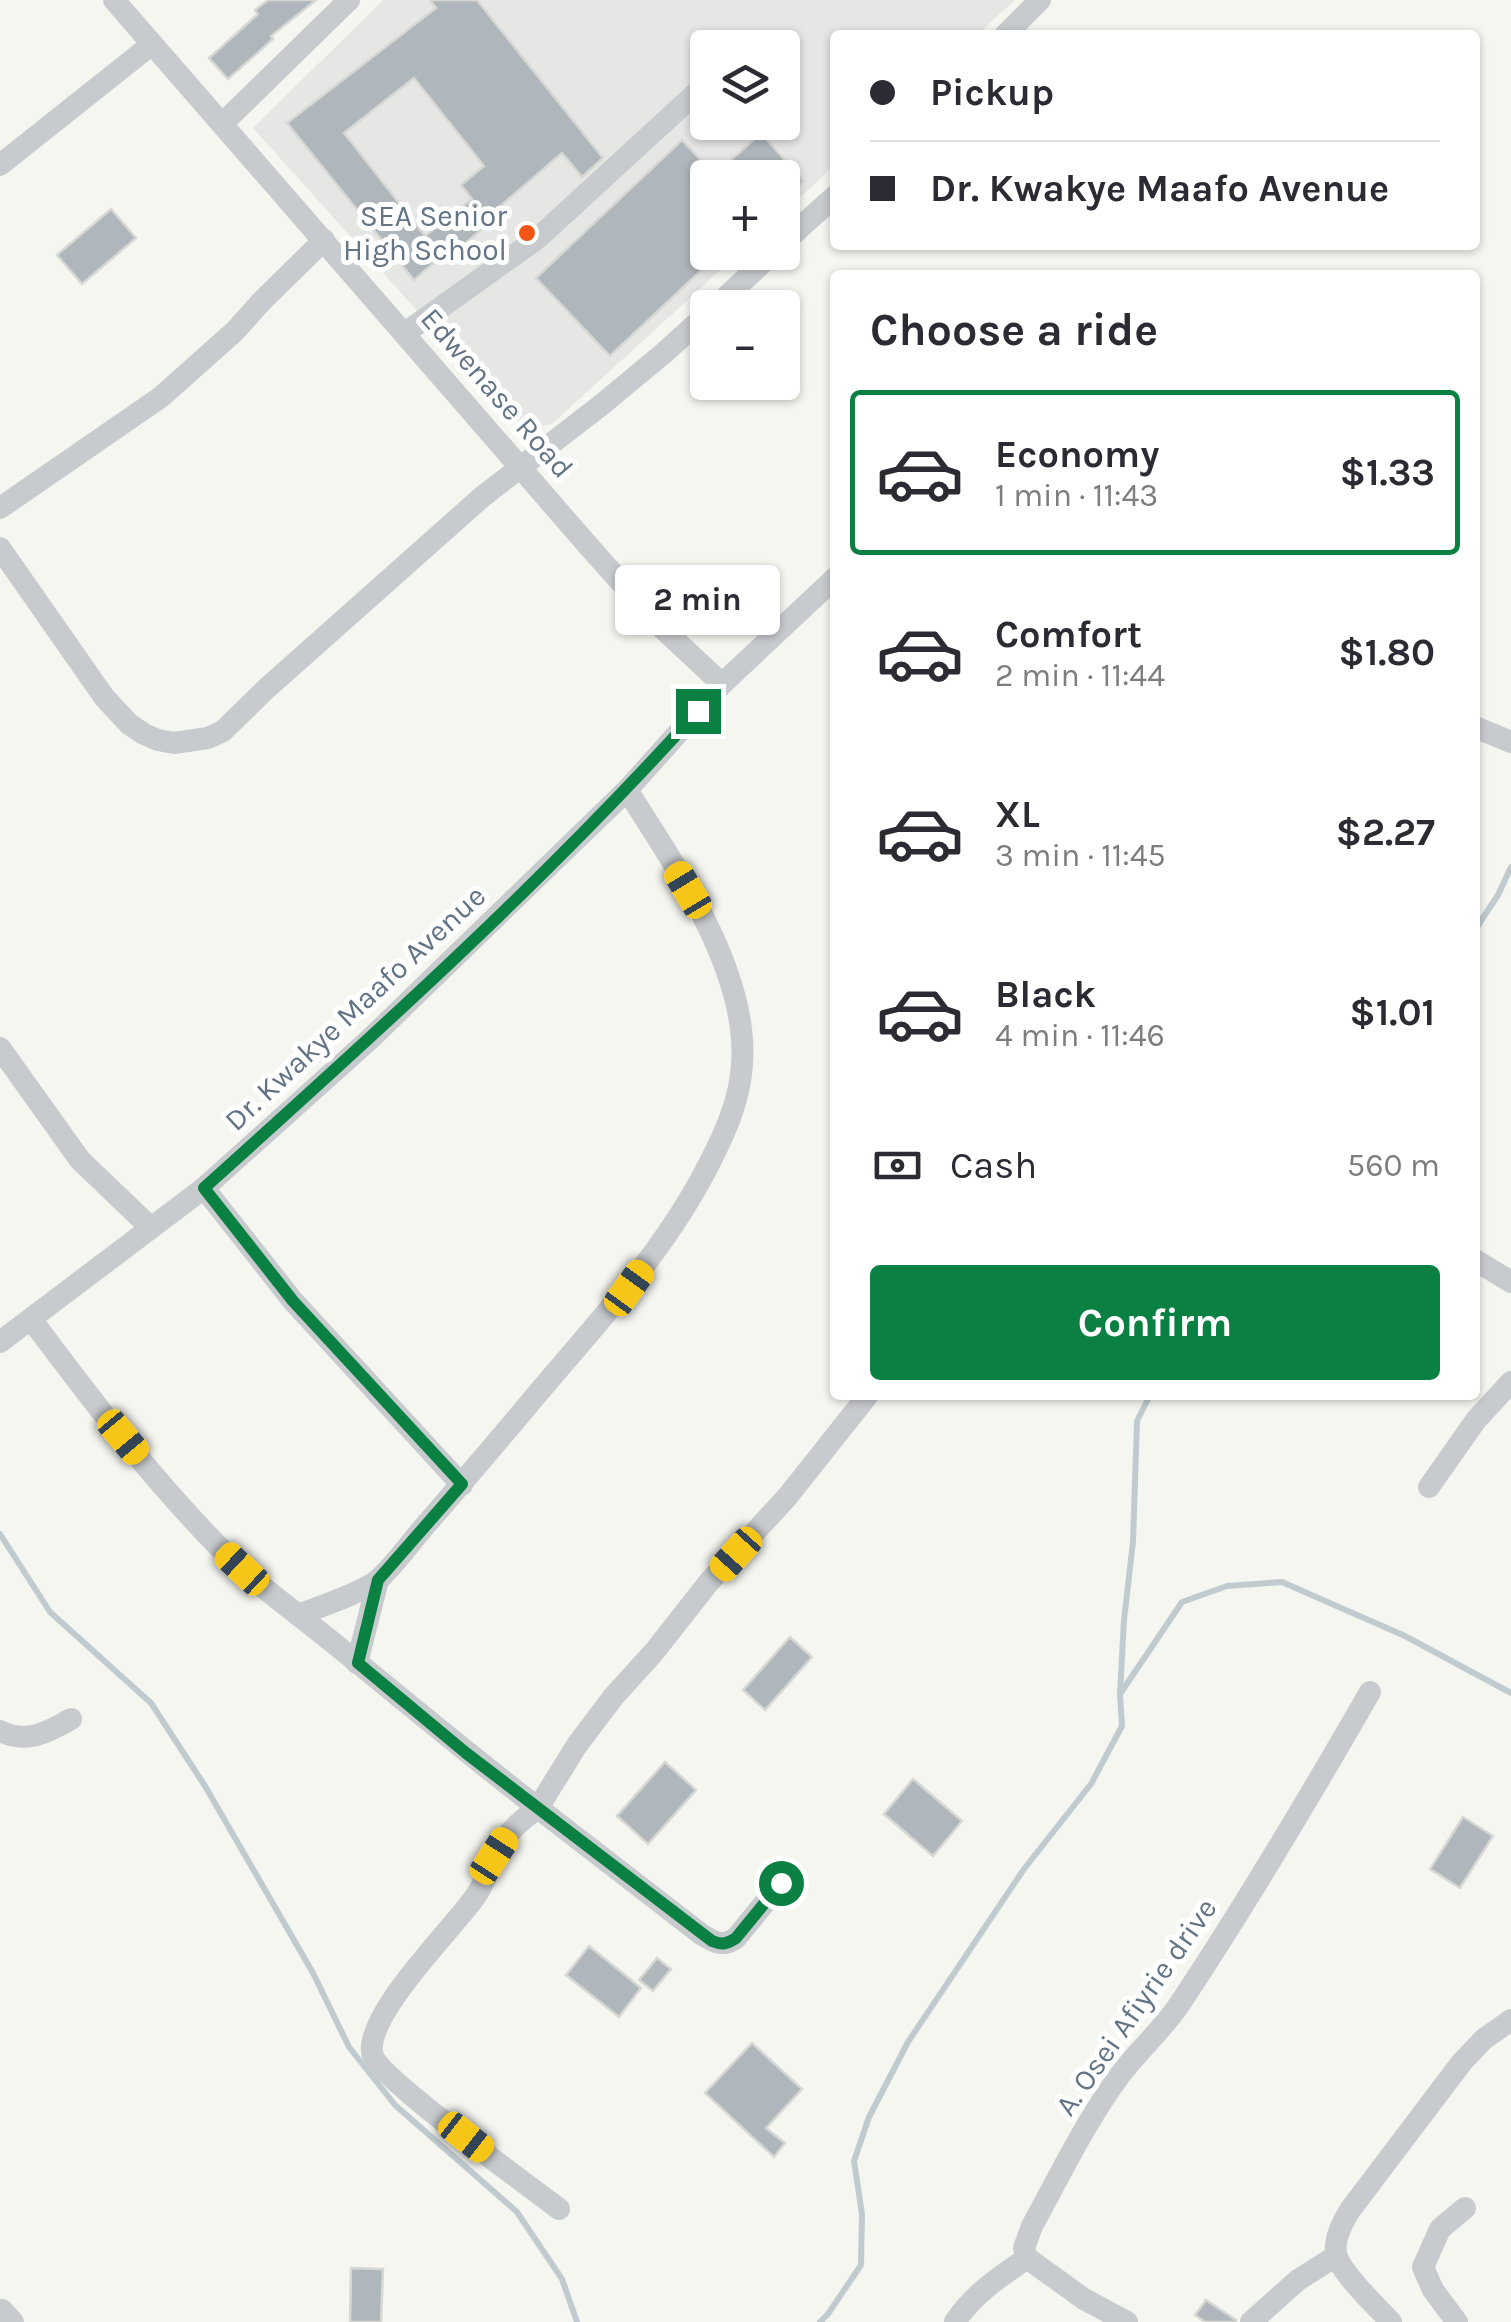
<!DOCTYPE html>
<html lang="en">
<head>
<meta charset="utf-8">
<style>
  :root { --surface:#fff; --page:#f7f7f7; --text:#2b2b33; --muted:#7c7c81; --line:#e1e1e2; --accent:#0b8043 }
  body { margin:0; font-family:Karla,sans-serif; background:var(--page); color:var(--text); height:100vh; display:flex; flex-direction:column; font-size:38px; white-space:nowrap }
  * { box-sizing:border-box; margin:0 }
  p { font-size:32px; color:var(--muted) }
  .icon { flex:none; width:55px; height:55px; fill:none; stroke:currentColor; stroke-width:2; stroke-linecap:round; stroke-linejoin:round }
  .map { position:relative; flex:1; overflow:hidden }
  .sheet { position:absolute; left:830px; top:270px; width:650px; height:1130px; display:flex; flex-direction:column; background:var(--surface); border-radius:10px; box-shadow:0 2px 8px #0004 }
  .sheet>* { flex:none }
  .guide { position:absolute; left:830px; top:30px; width:650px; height:220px; border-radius:10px; box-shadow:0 2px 8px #0004; display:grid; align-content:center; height:220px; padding:0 40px; background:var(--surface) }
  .fabs { position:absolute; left:690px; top:30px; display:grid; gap:20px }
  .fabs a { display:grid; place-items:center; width:110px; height:110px; border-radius:10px; background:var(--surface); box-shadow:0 2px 8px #0004; font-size:50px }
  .end { position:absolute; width:45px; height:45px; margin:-22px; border:12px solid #0b8043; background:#fff; box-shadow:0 0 0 5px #fff }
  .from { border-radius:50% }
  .bubble { position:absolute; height:70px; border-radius:10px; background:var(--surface); box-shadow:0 2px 8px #0004; font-size:32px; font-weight:700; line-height:70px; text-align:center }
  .car { position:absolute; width:30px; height:60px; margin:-30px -15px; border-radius:12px; box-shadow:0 0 8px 2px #0007; background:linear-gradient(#f5c518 24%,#345 0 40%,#f5c518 0 76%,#345 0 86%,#f5c518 0) }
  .guide b { display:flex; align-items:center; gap:35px; height:95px; font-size:38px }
  .guide b+b { border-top:2px solid var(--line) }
  .guide i { width:25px; height:25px; background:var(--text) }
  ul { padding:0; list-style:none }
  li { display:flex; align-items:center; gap:30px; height:165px; margin:0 20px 15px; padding:0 20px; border:5px solid transparent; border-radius:10px }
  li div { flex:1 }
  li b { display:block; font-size:38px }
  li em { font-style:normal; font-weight:700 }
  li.active { border-color:var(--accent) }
  li>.icon { width:90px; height:90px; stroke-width:1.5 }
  h2 { padding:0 40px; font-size:45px; line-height:120px }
  .pay { display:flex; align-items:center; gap:25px; height:110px; padding:0 40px; font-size:38px }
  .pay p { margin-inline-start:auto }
  .primary-button { display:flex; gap:20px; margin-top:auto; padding:20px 40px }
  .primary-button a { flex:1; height:115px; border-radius:10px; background:var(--accent); color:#fff; font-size:40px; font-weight:700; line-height:115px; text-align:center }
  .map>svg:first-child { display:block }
  .built { fill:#e6e7e5; fill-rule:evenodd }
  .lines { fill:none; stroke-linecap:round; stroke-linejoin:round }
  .stream { stroke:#c0cbd0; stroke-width:6 }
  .building { fill:#afb7bc; stroke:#d7d7d4; stroke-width:2.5; fill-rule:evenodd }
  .minor { stroke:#c8cbce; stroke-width:22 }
  .route { stroke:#0b8043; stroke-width:12 }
  .poi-dot { fill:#f15517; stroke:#fff; stroke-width:4 }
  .labels { text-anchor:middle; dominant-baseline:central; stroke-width:10; stroke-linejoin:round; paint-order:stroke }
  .poi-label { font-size:30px; fill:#627485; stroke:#fff; text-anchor:end }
  .street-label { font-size:30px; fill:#627485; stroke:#fff }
</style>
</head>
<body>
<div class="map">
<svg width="1511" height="2322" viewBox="0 0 1511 2322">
  <rect width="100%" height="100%" fill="#f6f6f1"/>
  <path class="built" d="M383,0h632l-38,35h-142v130l-52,48 -1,-35h-74v74l31,1 -187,171 -28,6 -271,-302zM708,48h74v74h-74z"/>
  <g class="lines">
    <g class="stream">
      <path d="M1475,930l23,-35 13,-28"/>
      <path d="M0,1534l50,78 101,91 54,83 108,187 36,74 46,58 122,107 45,67 15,43"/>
      <path d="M1120,1694l62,-92 45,-16 55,-4 123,54 106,57"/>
      <path d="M820,2322l8,-8 33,-49 1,-51 -8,-53 15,-44 39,-75 116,-173 67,-85 31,-58 -2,-32 4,-74 9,-78 4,-121 13,-26"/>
    </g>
  </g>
  <g class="building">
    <path d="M268,0h48l-45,36 2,3 -45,40 -19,-21 49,-44 -3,-4z"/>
    <path d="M430,0h47l126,158 -21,19 -20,-24 -64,55 4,4 -55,47 -3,-5 -30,26 -127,-157 149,-115zM414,78l70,88 -23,19 11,14 -47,37 -81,-103z"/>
    <path d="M761,133l42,48 -21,18v-21h-71z"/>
    <path d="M682,140l26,28v96l-98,92 -74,-78z"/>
    <path d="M111,209l25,29 -54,46 -25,-29z"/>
    <path d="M790,1637l22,20 -47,53 -22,-20z"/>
    <path d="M665,1762l31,28 -48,54 -31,-28z"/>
    <path d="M913,1779l49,42 -29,35 -49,-42z"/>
    <path d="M1463,1817l30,19 -33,52 -30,-19z"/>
    <path d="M589,1946l52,42 -22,29 -53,-42z"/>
    <path d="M657,1958l14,11 -18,22 -14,-11z"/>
    <path d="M752,2043l50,46 -36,39 19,15 -11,14 -69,-64z"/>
    <path d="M351,2268l32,1 -2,53h-31z"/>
    <path d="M1206,2300l30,20v2h-31l-10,-7z"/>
  </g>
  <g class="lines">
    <g class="minor">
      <path d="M114,0l478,550 69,77 61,57"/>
      <path d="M1005,35l35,-35"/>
      <path d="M222,124l127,-124"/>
      <path d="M0,165l151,-120"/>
      <path d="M782,244l53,-48"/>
      <path d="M714,308l60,-56"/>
      <path d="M405,333l133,-95 170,-156"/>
      <path d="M0,508l161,-111 74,-66 26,-29 63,-62"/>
      <path d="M0,548l104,149 25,27 15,10 14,6 16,3 34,-5 15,-7 43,-42 216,-192 118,-91 64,-53 44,-40"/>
      <path d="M1475,727l36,15"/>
      <path d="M0,1048l80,112 71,68"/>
      <path d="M204,1188l89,113 169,184"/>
      <path d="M1475,1260l36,22"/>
      <path d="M31,1319c59,79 120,159 189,229 34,35 73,62 111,93 69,56 137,113 207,167 -19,13 -36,29 -45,51 -4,10 -7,19 -12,28 -7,14 -18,25 -28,37 -22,27 -85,94 -81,128 2,23 160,136 187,157"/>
      <path d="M0,1342l204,-154 166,-149 257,-249 95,-106 113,-106"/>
      <path d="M1429,1487l47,-67 35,-38"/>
      <path d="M298,1615c21,-8 67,-23 82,-37 18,-17 33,-39 50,-58 31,-36 62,-72 93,-109 66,-80 139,-154 186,-247 16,-31 31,-64 33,-100 7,-92 -67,-199 -115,-274"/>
      <path d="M357,1663l21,-83"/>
      <path d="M0,1731c26,13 47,2 71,-12"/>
      <path d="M781,1883l-45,55c-13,10 -22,4 -35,-4l-163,-126 39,-63 37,-49 40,-44 55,-70 79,-86 80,-101"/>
      <path d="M2,2310l11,12"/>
      <path d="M955,2322c18,-28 45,-45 72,-64"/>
      <path d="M1127,2322l-43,-23 -57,-41 -3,-10 8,-22c28,-51 54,-105 88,-151 19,-25 42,-45 59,-70 68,-102 130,-207 191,-313"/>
      <path d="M1251,2322l47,-42 38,-24"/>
      <path d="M1391,2322c-14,-15 -47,-46 -54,-65 -5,-15 5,-34 13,-47l112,-148 22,-23 27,-19"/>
      <path d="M1457,2322l-24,-32 -10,-23 17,-38 25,-21"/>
    </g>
  </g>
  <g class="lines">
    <path class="route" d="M698,711c-153,170 -324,324 -494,477l89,113 169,183 -84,96 -20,83 108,90 246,188c10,4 15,3 24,-3l45,-55"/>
  </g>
  <circle class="poi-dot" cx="527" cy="233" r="10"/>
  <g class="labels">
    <g class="poi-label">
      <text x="507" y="216">SEA Senior<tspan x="507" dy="34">High School</tspan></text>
    </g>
    <g class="street-label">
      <text transform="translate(497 393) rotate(49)">Edwenase Road</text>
      <text transform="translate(355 1008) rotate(-43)">Dr. Kwakye Maafo Avenue</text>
      <text transform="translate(1136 2007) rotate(-55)">A. Osei Afiyrie drive</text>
    </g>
  </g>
</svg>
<div class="fabs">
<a><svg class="icon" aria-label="layers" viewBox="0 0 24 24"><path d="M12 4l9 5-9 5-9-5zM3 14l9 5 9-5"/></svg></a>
<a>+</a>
<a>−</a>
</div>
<i class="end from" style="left:781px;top:1883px"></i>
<i class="end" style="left:698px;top:711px"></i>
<div class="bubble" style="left:615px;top:565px;width:165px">2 min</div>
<i class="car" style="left:688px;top:890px;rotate:329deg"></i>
<i class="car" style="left:629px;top:1288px;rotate:36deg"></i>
<i class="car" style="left:123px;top:1437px;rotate:140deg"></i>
<i class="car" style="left:736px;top:1554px;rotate:222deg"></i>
<i class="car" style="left:242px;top:1569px;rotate:313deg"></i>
<i class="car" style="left:494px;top:1856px;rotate:33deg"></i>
<i class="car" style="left:466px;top:2137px;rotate:128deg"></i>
<div class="guide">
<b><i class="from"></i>Pickup</b>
<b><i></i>Dr. Kwakye Maafo Avenue</b>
</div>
<section class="sheet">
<h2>Choose a ride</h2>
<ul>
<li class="active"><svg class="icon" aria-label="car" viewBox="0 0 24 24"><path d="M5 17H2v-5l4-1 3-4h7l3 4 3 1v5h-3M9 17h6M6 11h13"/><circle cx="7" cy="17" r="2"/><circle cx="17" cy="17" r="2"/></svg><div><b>Economy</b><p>1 min · 11:43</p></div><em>$1.33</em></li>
<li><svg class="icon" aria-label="car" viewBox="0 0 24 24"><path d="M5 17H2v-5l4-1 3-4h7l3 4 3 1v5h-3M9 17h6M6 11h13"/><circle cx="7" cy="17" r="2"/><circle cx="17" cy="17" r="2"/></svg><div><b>Comfort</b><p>2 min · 11:44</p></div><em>$1.80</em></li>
<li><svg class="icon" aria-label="car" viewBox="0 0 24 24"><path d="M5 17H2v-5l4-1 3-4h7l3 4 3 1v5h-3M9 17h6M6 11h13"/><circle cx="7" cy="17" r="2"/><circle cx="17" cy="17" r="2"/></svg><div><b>XL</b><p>3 min · 11:45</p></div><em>$2.27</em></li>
<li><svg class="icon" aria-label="car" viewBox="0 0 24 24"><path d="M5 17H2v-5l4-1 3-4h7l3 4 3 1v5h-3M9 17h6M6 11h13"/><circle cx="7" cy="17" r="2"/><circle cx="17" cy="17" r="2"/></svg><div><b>Black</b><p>4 min · 11:46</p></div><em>$1.01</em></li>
</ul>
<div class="pay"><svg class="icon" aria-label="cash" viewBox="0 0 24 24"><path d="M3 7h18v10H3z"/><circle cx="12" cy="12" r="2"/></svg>Cash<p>560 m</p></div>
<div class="primary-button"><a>Confirm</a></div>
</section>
</div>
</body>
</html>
